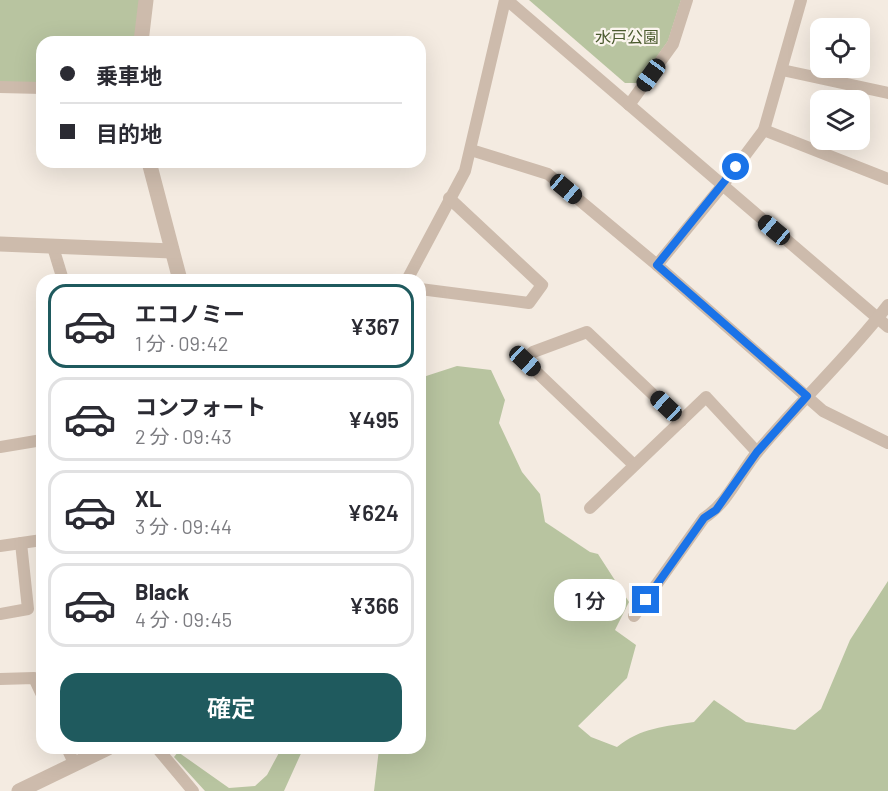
<!DOCTYPE html>
<html lang="ja">
<head>
<meta charset="utf-8">
<style>
  :root { --surface:#fff; --page:#f2f2f3; --text:#2b2b33; --muted:#7c7c81; --line:#e1e1e2; --accent:#1f5a5e }
  body { margin:0; font-family:Barlow,"Noto Sans JP",sans-serif; background:var(--page); color:var(--text); height:100vh; display:flex; flex-direction:column; font-size:22px; white-space:nowrap }
  * { box-sizing:border-box; margin:0 }
  p { font-size:20px; color:var(--muted) }
  .icon { flex:none; width:33px; height:33px; fill:none; stroke:currentColor; stroke-width:2; stroke-linecap:round; stroke-linejoin:round }
  .map { position:relative; flex:1; overflow:hidden }
  .details { position:absolute; left:36px; top:274px; width:390px; height:480px; display:flex; flex-direction:column; background:var(--surface); border-radius:18px; box-shadow:0 6px 24px #0002 }
  .details>* { flex:none }
  .hud { position:absolute; left:36px; top:36px; width:390px; height:132px; border-radius:18px; box-shadow:0 6px 24px #0002; display:grid; align-content:center; height:132px; padding:0 24px; background:var(--surface) }
  .controls { position:absolute; left:810px; top:18px; display:grid; gap:12px }
  .controls a { display:grid; place-items:center; width:60px; height:60px; border-radius:12px; background:var(--surface); box-shadow:0 6px 24px #0002; font-size:30px }
  .end { position:absolute; width:27px; height:27px; margin:-14px; border:8px solid #1a73e8; background:#fff; box-shadow:0 0 0 3px #fff }
  .from { border-radius:50% }
  .bubble { position:absolute; height:42px; border-radius:18px; background:var(--surface); box-shadow:0 6px 24px #0002; font-size:20px; font-weight:600; line-height:42px; text-align:center }
  .car { position:absolute; width:18px; height:36px; margin:-18px -9px; border-radius:8px; box-shadow:0 0 4px 2px #0007; background:linear-gradient(#222 24%,#8ab4d8 0 40%,#222 0 76%,#8ab4d8 0 86%,#222 0) }
  .hud b { display:flex; align-items:center; gap:21px; height:57px; font-size:22px }
  .hud b+b { border-top:2px solid var(--line) }
  .hud i { width:15px; height:15px; background:var(--text) }
  ul { padding:10px 0 0; list-style:none }
  li { display:flex; align-items:center; gap:18px; height:84px; margin:0 12px 9px; padding:0 12px; border:3px solid var(--line); border-radius:18px }
  li div { flex:1 }
  li b { display:block; font-size:22px }
  li em { font-style:normal; font-weight:600 }
  li.active { border-color:var(--accent) }
  li>.icon { width:54px; height:54px; stroke-width:1.5 }
  .action { display:flex; gap:12px; margin-top:auto; padding:12px 24px }
  .action a { flex:1; height:69px; border-radius:18px; background:var(--accent); color:#fff; font-size:24px; font-weight:600; line-height:69px; text-align:center }
  .map>svg:first-child { display:block }
  .green { fill:#b8c4a0 }
  .lines { fill:none; stroke-linecap:round; stroke-linejoin:round }
  .minor { stroke:#cdbbac; stroke-width:12 }
  .tertiary { stroke:#cdbbac; stroke-width:15 }
  .route { stroke:#1a73e8; stroke-width:8 }
  .labels { text-anchor:middle; dominant-baseline:central; stroke-width:4.5; stroke-linejoin:round; paint-order:stroke }
  .park-label { font-size:16px; fill:#4a5a2e; stroke:#fbf5ee }
</style>
</head>
<body>
<div class="map">
<svg width="888" height="791" viewBox="0 0 888 791">
  <rect width="100%" height="100%" fill="#f4ebe1"/>
  <g class="green">
    <path d="M0,0h142l-5,42h-95v42l-42,-2z"/>
    <path d="M529,0h152l-13,41 -30,42h-13z"/>
    <path d="M457,366l34,4 14,30 -6,23 23,49 18,22 5,28 45,30 8,2 31,48 -14,28 21,15 -9,33 -49,48 13,11 26,10c23,-19 49,-21 77,-25l20,-22 32,22 49,8 26,-21 29,-69 38,-59v210h-514l5,-42 41,-1v-370z"/>
    <path d="M281,749h22l-19,42h-79l-31,-34 4,-5 51,36 26,-2 12,-11z"/>
  </g>
  <g class="lines">
    <g class="minor">
      <path d="M507,0l381,327"/>
      <path d="M782,70l106,23"/>
      <path d="M0,87l42,1"/>
      <path d="M629,105l44,-61 14,-44"/>
      <path d="M764,130l124,49"/>
      <path d="M471,150l77,24 109,91 166,146 65,32"/>
      <path d="M53,247l10,33"/>
      <path d="M657,265l65,-79 42,-56 37,-130"/>
      <path d="M407,280l58,-109 40,-171"/>
      <path d="M420,289l109,14 13,-18 -93,-87"/>
      <path d="M0,447l42,-7"/>
      <path d="M634,465l-109,-104 8,-9 54,-20 94,89"/>
      <path d="M590,508l116,-111 51,55"/>
      <path d="M0,546l42,-6"/>
      <path d="M0,614l28,-5 -7,-66"/>
      <path d="M634,616l70,-98c25,-16 36,-46 55,-68 42,-50 89,-93 129,-145"/>
      <path d="M0,679l34,-1 8,17"/>
      <path d="M67,748l8,17"/>
      <path d="M157,748l36,43"/>
    </g>
    <g class="tertiary">
      <path d="M141,42l5,-42"/>
      <path d="M149,162l31,118"/>
      <path d="M0,244l172,7"/>
      <path d="M19,791l89,-43"/>
    </g>
  </g>
  <g class="lines">
    <path class="route" d="M646,600l58,-82 12,-8 41,-58 50,-56 -150,-131 79,-98"/>
  </g>
  <g class="labels">
    <g class="park-label">
      <text x="627" y="36">水戸公園</text>
    </g>
  </g>
</svg>
<div class="controls">
<a><svg class="icon" aria-label="locate" viewBox="0 0 24 24"><circle cx="12" cy="12" r="6"/><path d="M12 2v4M12 18v4M2 12h4M18 12h4"/></svg></a>
<a><svg class="icon" aria-label="layers" viewBox="0 0 24 24"><path d="M12 4l9 5-9 5-9-5zM3 14l9 5 9-5"/></svg></a>
</div>
<i class="end from" style="left:736px;top:167px"></i>
<i class="end" style="left:646px;top:600px"></i>
<div class="bubble" style="left:554px;top:579px;width:72px">1 分</div>
<i class="car" style="left:651px;top:75px;rotate:216deg"></i>
<i class="car" style="left:566px;top:189px;rotate:130deg"></i>
<i class="car" style="left:774px;top:230px;rotate:310deg"></i>
<i class="car" style="left:525px;top:361px;rotate:133deg"></i>
<i class="car" style="left:666px;top:406px;rotate:313deg"></i>
<div class="hud">
<b><i class="from"></i>乗車地</b>
<b><i></i>目的地</b>
</div>
<section class="details">
<ul>
<li class="active"><svg class="icon" aria-label="car" viewBox="0 0 24 24"><path d="M5 17H2v-5l4-1 3-4h7l3 4 3 1v5h-3M9 17h6M6 11h13"/><circle cx="7" cy="17" r="2"/><circle cx="17" cy="17" r="2"/></svg><div><b>エコノミー</b><p>1 分 · 09:42</p></div><em>¥367</em></li>
<li><svg class="icon" aria-label="car" viewBox="0 0 24 24"><path d="M5 17H2v-5l4-1 3-4h7l3 4 3 1v5h-3M9 17h6M6 11h13"/><circle cx="7" cy="17" r="2"/><circle cx="17" cy="17" r="2"/></svg><div><b>コンフォート</b><p>2 分 · 09:43</p></div><em>¥495</em></li>
<li><svg class="icon" aria-label="car" viewBox="0 0 24 24"><path d="M5 17H2v-5l4-1 3-4h7l3 4 3 1v5h-3M9 17h6M6 11h13"/><circle cx="7" cy="17" r="2"/><circle cx="17" cy="17" r="2"/></svg><div><b>XL</b><p>3 分 · 09:44</p></div><em>¥624</em></li>
<li><svg class="icon" aria-label="car" viewBox="0 0 24 24"><path d="M5 17H2v-5l4-1 3-4h7l3 4 3 1v5h-3M9 17h6M6 11h13"/><circle cx="7" cy="17" r="2"/><circle cx="17" cy="17" r="2"/></svg><div><b>Black</b><p>4 分 · 09:45</p></div><em>¥366</em></li>
</ul>
<div class="action"><a>確定</a></div>
</section>
</div>
</body>
</html>
